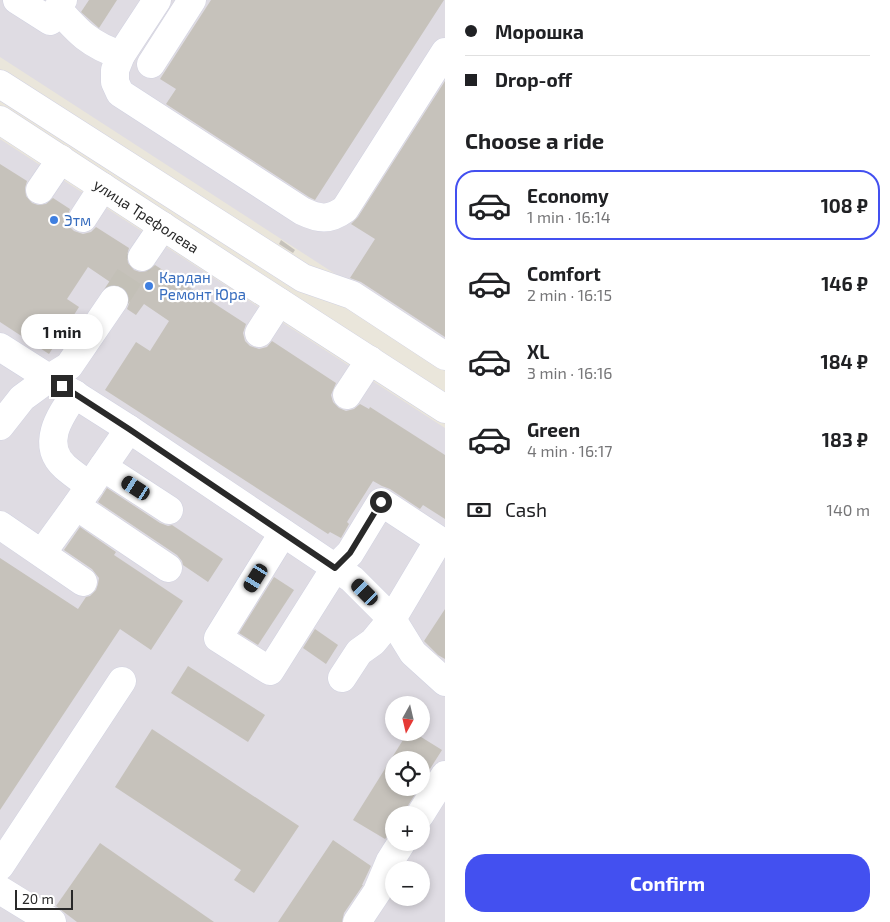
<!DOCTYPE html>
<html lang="en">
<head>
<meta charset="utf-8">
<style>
  :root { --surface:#fff; --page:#f6f6f6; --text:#202124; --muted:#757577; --line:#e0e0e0; --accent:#4350f0 }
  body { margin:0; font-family:"Exo 2",sans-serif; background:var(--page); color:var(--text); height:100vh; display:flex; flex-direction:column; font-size:19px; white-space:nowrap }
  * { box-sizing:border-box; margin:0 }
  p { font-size:16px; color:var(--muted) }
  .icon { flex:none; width:28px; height:28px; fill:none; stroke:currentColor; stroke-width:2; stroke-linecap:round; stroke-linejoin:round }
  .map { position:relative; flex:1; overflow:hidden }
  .details { display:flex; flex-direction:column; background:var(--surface); width:445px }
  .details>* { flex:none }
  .guide { display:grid; align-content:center; height:110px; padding:0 20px; background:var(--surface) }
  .needle { width:32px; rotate:188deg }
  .fabs { position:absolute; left:385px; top:696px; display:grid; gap:10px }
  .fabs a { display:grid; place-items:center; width:45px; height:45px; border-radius:50%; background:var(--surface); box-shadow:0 2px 8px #0003; font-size:25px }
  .scale { position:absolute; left:15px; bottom:12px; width:58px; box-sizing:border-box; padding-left:5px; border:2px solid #292929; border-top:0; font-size:14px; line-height:18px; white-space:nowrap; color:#292929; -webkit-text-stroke:4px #fff; paint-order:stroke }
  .end { position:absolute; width:22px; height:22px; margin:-11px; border:6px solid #292929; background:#fff; box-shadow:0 0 0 2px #fff }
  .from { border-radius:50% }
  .bubble { position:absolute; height:35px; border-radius:18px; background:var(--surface); box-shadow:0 2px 8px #0003; font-size:16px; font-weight:700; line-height:35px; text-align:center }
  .car { position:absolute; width:15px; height:30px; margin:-15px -8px; border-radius:6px; box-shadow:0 0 4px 1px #0007; background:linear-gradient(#222 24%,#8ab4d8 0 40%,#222 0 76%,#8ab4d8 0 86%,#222 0) }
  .guide b { display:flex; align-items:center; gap:18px; height:48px; font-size:19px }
  .guide b+b { border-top:1px solid var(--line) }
  .guide i { width:12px; height:12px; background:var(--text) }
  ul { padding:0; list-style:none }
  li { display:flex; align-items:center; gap:15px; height:70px; margin:0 10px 8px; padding:0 10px; border:2px solid transparent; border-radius:20px }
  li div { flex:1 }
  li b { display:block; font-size:19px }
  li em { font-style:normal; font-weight:700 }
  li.selected { border-color:var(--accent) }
  li>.icon { width:45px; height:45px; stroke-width:1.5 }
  h2 { padding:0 20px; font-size:22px; line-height:60px }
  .pay { display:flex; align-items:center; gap:12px; height:55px; padding:0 20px; font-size:19px }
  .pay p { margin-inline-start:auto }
  .button { display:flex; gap:10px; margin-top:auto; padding:10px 20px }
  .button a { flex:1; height:58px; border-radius:20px; background:var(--accent); color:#fff; font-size:20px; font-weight:700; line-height:58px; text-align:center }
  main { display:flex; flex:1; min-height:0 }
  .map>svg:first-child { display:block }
  .industrial { fill:#dfdce3; fill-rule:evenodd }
  .building { fill:#c6c2bb }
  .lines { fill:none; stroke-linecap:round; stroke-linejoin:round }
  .minor-tunnel { stroke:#c3c0b7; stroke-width:28; stroke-dasharray:28 14; stroke-linecap:butt }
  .minor-casing { stroke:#d1d2e1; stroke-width:29 }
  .minor { stroke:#fff; stroke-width:28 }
  .route { stroke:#292929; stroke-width:6 }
  .shop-dot { fill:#3f7fe0; stroke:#fff; stroke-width:2 }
  .labels { text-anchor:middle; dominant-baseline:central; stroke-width:4.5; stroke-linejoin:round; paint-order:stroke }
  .street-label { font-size:15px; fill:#292929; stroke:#fff }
  .shop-label { font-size:15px; fill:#366cbe; stroke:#fff; text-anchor:start }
</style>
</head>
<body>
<main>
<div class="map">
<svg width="445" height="922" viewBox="0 0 445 922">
  <rect width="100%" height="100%" fill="#eae6db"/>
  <g class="industrial">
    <path d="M0,0h445v345l-445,-288z"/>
    <path d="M0,139l445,289v494h-445zM394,705h27v27h-27zM394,760h27v28h-27zM394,815h27v27h-27zM394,870h27v28h-27z"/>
  </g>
  <g class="building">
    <path d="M89,0h28l-18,28 -18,-16z"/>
    <path d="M211,0h233l-129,200 -6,-3 -143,-93 10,-15 -16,-10z"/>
    <path d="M445,81v256l-84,-55 -11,-4 25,-39 -24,-15 7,-7z"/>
    <path d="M0,164l27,17 -2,7 1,8 6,7 6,2 8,-1 7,-6 17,11 -3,9 2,8 5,5 9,3 8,-2 5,-5 33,21 -2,7 1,8 6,7 6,2 8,-1 7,-6 91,59 -3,9 2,8 5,5 9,3 8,-2 5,-6 64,42 -5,12 2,7 6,6 7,3 8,-2 6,-5 9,5 1,-2 75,48v64l-22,-14 -3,4 -30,-20 -8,-3 -9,-5 -26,41 2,2 -8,14 -11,-6 -2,2 -223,-144 31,-48 14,9 19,-30 -25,-17 -8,11 -9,-6 3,-8 -2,-8 -5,-6 -7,-2h-3v-1l-25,-17 -21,32 12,8 -30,47 -49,-32z"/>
    <path d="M281,240l14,10 -2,3 -14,-9z"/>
    <path d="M107,488l53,35 8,3 4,-1 51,34 -15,23 -25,-17 -1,-4 -5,-6 -79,-53z"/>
    <path d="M80,527l36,25 -2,3 69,46 -32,49 -31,-21 -120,181v-252l78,51 8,-12 4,-1 6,-6 2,-6 1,-6 -7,-9 -28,-19z"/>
    <path d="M274,577l20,13 -36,55 -19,-12z"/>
    <path d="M445,609v50l-7,-4 -14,-14z"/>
    <path d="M315,629l23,16 -12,19 -23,-16z"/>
    <path d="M188,666l77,49 -17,27 -77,-49z"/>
    <path d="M152,729l147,97 -45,67 -20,-13 7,-10 -126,-83z"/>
    <path d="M408,732h5l29,18 -21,33v-23h-27v28h25l-17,27h-8v13l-9,11 -32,-19z"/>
    <path d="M333,840l38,26 -9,19h1l-19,28 -2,9h-64z"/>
    <path d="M100,843l114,79h-137l-21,-16z"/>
  </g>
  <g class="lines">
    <path class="minor-tunnel" d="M114,300l28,-43"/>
    <defs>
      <g id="minor">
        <path d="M17,0l33,21 13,-21"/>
        <path d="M157,0l-36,55 -6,15v12l5,11 182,118c17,8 27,10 43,-2l100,-157"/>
        <path d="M58,9c20,23 32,36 63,46"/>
        <path d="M151,64l41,-64"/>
        <path d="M0,84l303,194 49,17 93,61"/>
        <path id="s1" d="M0,120l239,156 206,133"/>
        <path d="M40,190l21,-31"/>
        <path d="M83,218l20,-31"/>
        <path d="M142,257l21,-31"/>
        <path d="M259,333l20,-31"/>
        <path d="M0,347l129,82 223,150 40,40 21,34 32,29"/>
        <path d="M75,394c-15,22 -35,50 -10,73 8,7 17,13 25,19"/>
        <path d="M347,395l23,-35"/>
        <path d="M0,426l22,-28 26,-19 21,-13 45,-66"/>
        <path d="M103,467l66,43"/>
        <path d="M76,506l92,62"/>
        <path d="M0,525l83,57"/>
        <path d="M283,533l-65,105 52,33 65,-103 15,-15 31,-51 58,38 -47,79 -19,23 -14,10 -17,26"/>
        <path d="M42,553l34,-47 53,-77"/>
        <path d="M420,815l25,-40"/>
        <path d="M0,866l122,-185"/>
        <path d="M0,890l52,32"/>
        <path d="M357,922l20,-30 13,-31 12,-19"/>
      </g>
    </defs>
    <use href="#minor" class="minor-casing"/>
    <use href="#minor" class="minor"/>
  </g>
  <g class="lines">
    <path class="route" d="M62,386l13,8 54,35 206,139 15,-15 31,-51"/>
  </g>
  <g class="shop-dot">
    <circle cx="54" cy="220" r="5"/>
    <circle cx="149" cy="286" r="5"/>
  </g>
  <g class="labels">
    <g class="street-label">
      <text stroke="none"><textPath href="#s1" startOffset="175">улица Трефолева</textPath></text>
    </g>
    <g class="shop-label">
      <text x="64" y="220">Этм</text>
      <text x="159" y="277">Кардан<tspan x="159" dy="17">Ремонт Юра</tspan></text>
    </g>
  </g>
</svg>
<div class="fabs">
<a><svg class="needle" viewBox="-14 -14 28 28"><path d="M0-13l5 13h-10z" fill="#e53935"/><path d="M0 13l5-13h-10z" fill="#757577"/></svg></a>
<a><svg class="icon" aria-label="locate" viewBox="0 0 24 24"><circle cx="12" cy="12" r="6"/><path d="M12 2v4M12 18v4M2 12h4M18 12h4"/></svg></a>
<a>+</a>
<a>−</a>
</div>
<div class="scale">20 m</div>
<i class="end from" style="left:381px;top:502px"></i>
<i class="end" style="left:62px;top:386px"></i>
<div class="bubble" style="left:21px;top:314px;width:82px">1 min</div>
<i class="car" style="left:136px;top:488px;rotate:303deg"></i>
<i class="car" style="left:256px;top:578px;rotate:212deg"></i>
<i class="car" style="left:365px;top:592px;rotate:315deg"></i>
</div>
<section class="details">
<div class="guide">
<b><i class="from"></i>Морошка</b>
<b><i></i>Drop-off</b>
</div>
<h2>Choose a ride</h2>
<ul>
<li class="selected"><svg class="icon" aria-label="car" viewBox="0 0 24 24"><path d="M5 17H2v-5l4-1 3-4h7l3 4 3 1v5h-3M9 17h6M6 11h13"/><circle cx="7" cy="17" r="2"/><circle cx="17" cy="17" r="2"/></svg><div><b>Economy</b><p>1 min · 16:14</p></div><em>108 ₽</em></li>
<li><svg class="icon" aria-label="car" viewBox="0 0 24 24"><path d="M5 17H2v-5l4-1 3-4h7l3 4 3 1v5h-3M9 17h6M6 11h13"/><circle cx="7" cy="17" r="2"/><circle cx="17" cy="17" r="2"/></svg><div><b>Comfort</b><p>2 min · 16:15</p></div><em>146 ₽</em></li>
<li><svg class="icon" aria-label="car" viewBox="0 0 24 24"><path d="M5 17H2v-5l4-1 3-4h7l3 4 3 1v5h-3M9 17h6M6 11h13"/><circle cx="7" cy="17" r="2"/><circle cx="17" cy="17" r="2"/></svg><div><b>XL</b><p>3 min · 16:16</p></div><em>184 ₽</em></li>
<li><svg class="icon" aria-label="car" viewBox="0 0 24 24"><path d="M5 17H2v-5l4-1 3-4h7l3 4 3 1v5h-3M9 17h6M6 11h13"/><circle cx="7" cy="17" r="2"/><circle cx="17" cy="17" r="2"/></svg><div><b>Green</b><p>4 min · 16:17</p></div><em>183 ₽</em></li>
</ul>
<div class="pay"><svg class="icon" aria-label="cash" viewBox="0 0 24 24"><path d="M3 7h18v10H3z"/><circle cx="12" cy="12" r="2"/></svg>Cash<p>140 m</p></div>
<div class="button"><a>Confirm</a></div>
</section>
</main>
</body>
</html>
